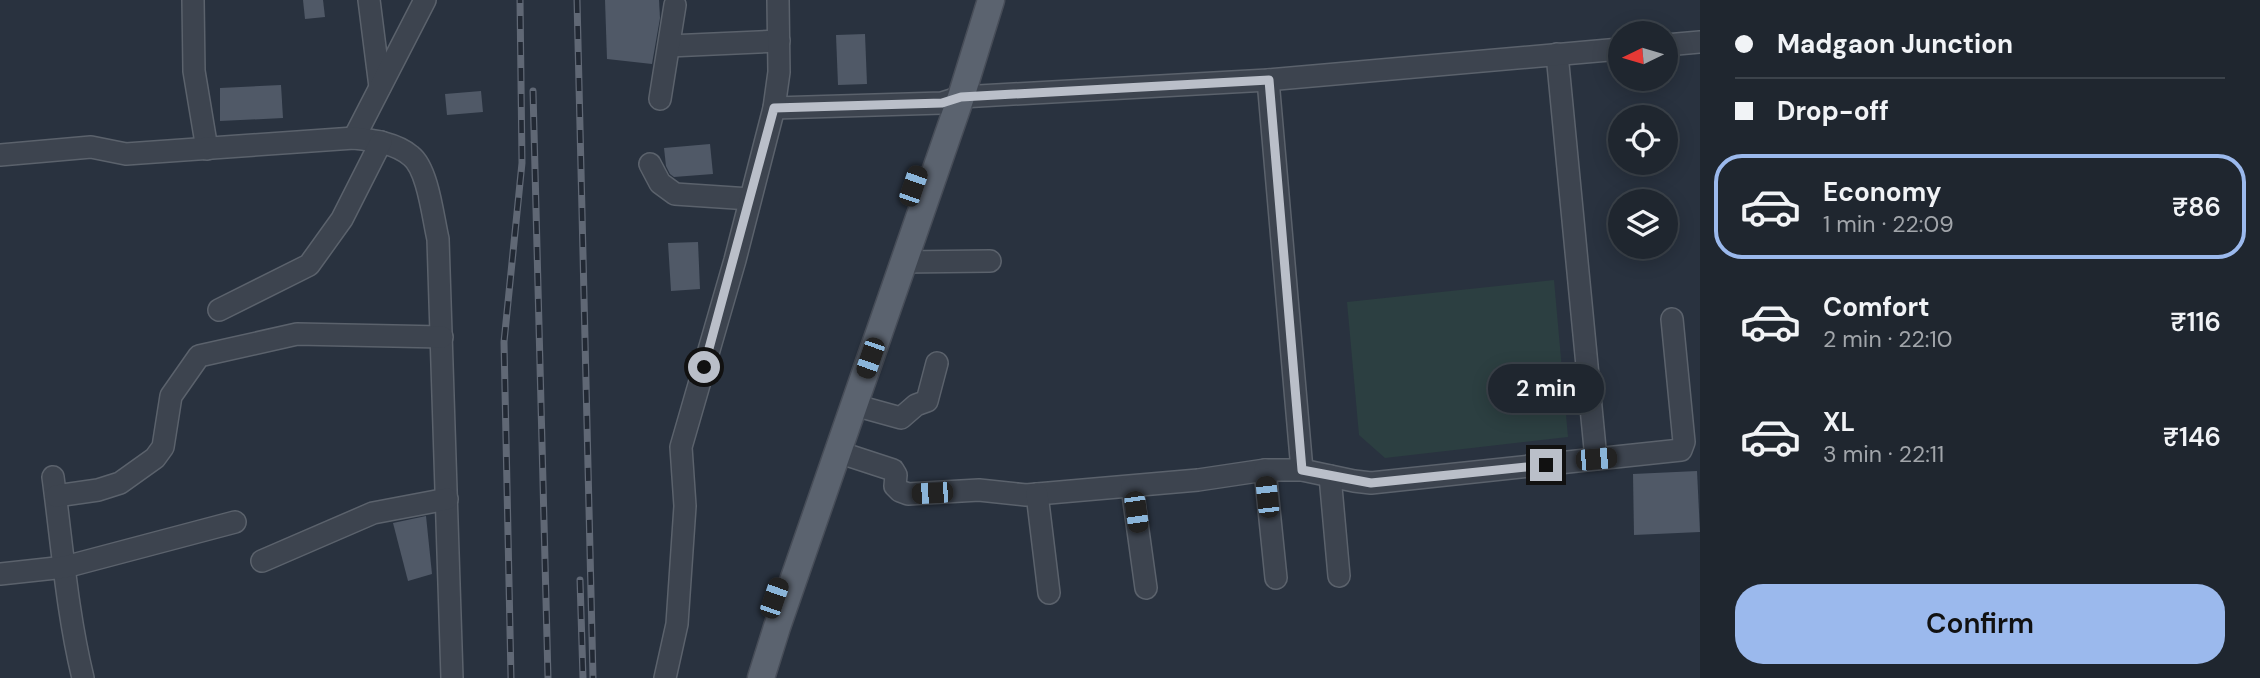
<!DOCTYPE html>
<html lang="en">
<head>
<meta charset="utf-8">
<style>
  :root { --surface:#1f262f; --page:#272e37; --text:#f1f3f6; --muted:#a1a5aa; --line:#3c434b; --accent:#9bb9ed }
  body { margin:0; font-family:"DM Sans",sans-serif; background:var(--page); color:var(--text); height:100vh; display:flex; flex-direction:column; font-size:26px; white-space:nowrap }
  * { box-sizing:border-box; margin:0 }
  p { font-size:23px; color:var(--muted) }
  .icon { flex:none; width:38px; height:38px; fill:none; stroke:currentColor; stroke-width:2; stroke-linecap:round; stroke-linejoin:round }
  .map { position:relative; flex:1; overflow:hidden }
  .drawer { display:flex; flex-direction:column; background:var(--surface); width:560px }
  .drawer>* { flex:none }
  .banner { display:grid; align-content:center; height:154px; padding:0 35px; background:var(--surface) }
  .needle { width:46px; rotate:265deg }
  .tools { position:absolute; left:1608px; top:21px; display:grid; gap:14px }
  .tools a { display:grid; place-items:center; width:70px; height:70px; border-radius:50%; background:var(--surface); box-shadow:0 4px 18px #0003,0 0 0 2px var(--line); font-size:35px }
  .end { position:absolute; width:32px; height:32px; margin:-16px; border:9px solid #babfc9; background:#111; box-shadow:0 0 0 4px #111 }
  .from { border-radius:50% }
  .bubble { position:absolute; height:49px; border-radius:24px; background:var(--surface); box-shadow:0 4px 18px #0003,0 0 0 2px var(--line); font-size:23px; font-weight:600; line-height:49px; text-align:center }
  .car { position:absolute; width:21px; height:42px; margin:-21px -10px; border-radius:9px; box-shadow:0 0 5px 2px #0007; background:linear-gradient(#222 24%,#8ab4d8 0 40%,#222 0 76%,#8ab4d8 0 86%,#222 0) }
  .banner b { display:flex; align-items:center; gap:24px; height:66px; font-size:26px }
  .banner b+b { border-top:2px solid var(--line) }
  .banner i { width:18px; height:18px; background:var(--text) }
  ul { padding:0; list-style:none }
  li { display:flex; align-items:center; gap:21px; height:105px; margin:0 14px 10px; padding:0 21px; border:4px solid transparent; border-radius:28px }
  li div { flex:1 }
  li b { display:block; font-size:26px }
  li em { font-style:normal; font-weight:600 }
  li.selected { border-color:var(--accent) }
  li>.icon { width:63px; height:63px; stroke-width:1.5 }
  .action { display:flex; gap:14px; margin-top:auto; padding:14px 35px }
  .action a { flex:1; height:80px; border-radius:28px; background:var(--accent); color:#111; font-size:28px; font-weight:600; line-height:80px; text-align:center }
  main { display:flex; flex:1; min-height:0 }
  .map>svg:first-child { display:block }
  .green { fill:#2c3f41 }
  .building { fill:#505967 }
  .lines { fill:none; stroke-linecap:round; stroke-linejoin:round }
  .minor-casing { stroke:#5b626c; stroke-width:24 }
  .major-casing { stroke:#474d58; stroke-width:29 }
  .minor { stroke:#3d444f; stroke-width:21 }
  .major { stroke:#5b636f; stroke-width:26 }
  .rail-casing { stroke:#606875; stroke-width:7 }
  .rail { stroke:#222934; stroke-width:4.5; stroke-dasharray:13; stroke-linecap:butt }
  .route { stroke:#babfc9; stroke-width:9 }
</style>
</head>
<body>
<main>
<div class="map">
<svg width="1700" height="678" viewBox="0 0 1700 678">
  <rect width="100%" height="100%" fill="#29323f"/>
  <path class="green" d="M1554,280l14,157 -183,21 -26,-23 -12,-133z"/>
  <g class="building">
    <path d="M303,0h20l2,17 -20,2z"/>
    <path d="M605,0h54l1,18 -8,46 -45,-5z"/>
    <path d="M865,34l2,50 -29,1 -2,-50z"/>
    <path d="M281,85l2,33 -63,3v-33z"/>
    <path d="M481,91l2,21 -36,3 -2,-21z"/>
    <path d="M710,144l3,30 -39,3 -4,-3 -4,-8 -2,-18z"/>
    <path d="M698,242l2,47 -29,2 -3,-48z"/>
    <path d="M1697,471l3,61 -66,3 -1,-61z"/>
    <path d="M426,516l6,58 -24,7 -15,-58z"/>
  </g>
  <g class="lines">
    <defs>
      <g id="minor">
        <path d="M193,0l1,71 13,78"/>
        <path d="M369,0l11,87"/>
        <path d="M1666,45l34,-3"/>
        <path d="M669,46l110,-5"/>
        <path d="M1557,54l39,405 85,-9 3,-8 -12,-123"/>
        <path d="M1268,80l34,390"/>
        <path d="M660,99l15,-94"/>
        <path d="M774,108l168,-5 19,-6 307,-17 352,-31"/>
        <path d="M354,138l71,-138"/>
        <path d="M0,155l91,-8 35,7 228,-16c18,2 42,5 57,18 17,13 22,62 27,83l14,439"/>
        <path d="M650,164l10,19 15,11 75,5"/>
        <path d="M903,262l87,-1"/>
        <path d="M219,310l90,-45 33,-46 39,-77"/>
        <path d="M854,405l47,13 15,-13 11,-4 10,-38"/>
        <path d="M838,452l55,18 3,5 -1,11 5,5 8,3 71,-4 47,5 172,-15 67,-10 11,108"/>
        <path d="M1265,470h37l52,11 17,2 225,-24"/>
        <path d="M1330,476l9,100"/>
        <path d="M53,477c9,67 14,135 30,201"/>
        <path d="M1132,487l14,101"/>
        <path d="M1037,494l12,99"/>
        <path d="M56,496l42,-6 22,-7 35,-25 8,-11 8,-51 28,-40 98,-22 145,3"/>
        <path d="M262,561l111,-48 74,-14"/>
        <path d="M0,574l65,-7 170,-45"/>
        <path d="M665,678l12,-54 8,-118 -4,-59 54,-187 39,-152 5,-36 -1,-72"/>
      </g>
      <path id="major" d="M761,678l16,-51 184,-530 30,-97"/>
    </defs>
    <use href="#minor" class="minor-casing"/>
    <use href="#major" class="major-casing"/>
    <use href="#minor" class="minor"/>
    <use href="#major" class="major"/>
    <defs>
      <g id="rail">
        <path d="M577,0l16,678"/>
        <path d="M533,91l15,587"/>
        <path d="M580,580l3,98"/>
        <path d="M511,678l-7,-336 18,-179 -2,-163"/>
      </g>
    </defs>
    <use href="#rail" class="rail-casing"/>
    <use href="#rail" class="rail"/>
  </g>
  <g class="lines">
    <path class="route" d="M704,367l70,-259 168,-5 19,-6 308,-17 33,390 69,13 175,-18"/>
  </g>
</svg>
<div class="tools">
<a><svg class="needle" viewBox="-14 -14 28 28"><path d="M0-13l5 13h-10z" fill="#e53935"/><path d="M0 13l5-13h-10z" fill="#a1a5aa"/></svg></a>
<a><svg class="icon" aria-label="locate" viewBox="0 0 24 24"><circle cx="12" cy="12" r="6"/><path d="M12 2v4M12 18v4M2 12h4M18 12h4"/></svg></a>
<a><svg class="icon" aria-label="layers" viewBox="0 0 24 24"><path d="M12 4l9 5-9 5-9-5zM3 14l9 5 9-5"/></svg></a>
</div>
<i class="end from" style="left:704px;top:367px"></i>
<i class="end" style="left:1546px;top:465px"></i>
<div class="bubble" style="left:1488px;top:364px;width:116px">2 min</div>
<i class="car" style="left:913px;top:186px;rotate:19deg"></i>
<i class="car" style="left:870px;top:358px;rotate:199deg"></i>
<i class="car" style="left:1596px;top:459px;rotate:85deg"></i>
<i class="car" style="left:932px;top:493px;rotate:267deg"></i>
<i class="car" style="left:1267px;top:497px;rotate:354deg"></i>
<i class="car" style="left:1136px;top:512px;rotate:172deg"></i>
<i class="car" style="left:774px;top:598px;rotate:19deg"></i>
</div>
<section class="drawer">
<div class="banner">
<b><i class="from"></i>Madgaon Junction</b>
<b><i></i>Drop-off</b>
</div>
<ul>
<li class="selected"><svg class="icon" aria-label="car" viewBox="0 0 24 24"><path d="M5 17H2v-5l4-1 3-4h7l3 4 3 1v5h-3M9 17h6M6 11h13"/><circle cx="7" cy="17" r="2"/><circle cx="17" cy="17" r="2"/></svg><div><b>Economy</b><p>1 min · 22:09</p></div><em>₹86</em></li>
<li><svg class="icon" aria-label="car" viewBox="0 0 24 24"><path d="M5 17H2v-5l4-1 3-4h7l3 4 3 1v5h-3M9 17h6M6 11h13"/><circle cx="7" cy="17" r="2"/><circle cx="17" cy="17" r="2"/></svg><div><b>Comfort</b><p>2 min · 22:10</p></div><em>₹116</em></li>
<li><svg class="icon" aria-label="car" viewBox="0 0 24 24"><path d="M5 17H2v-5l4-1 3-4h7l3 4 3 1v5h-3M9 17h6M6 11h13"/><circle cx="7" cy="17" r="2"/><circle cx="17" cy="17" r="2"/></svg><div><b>XL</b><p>3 min · 22:11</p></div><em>₹146</em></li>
</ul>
<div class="action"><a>Confirm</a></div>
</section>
</main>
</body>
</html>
